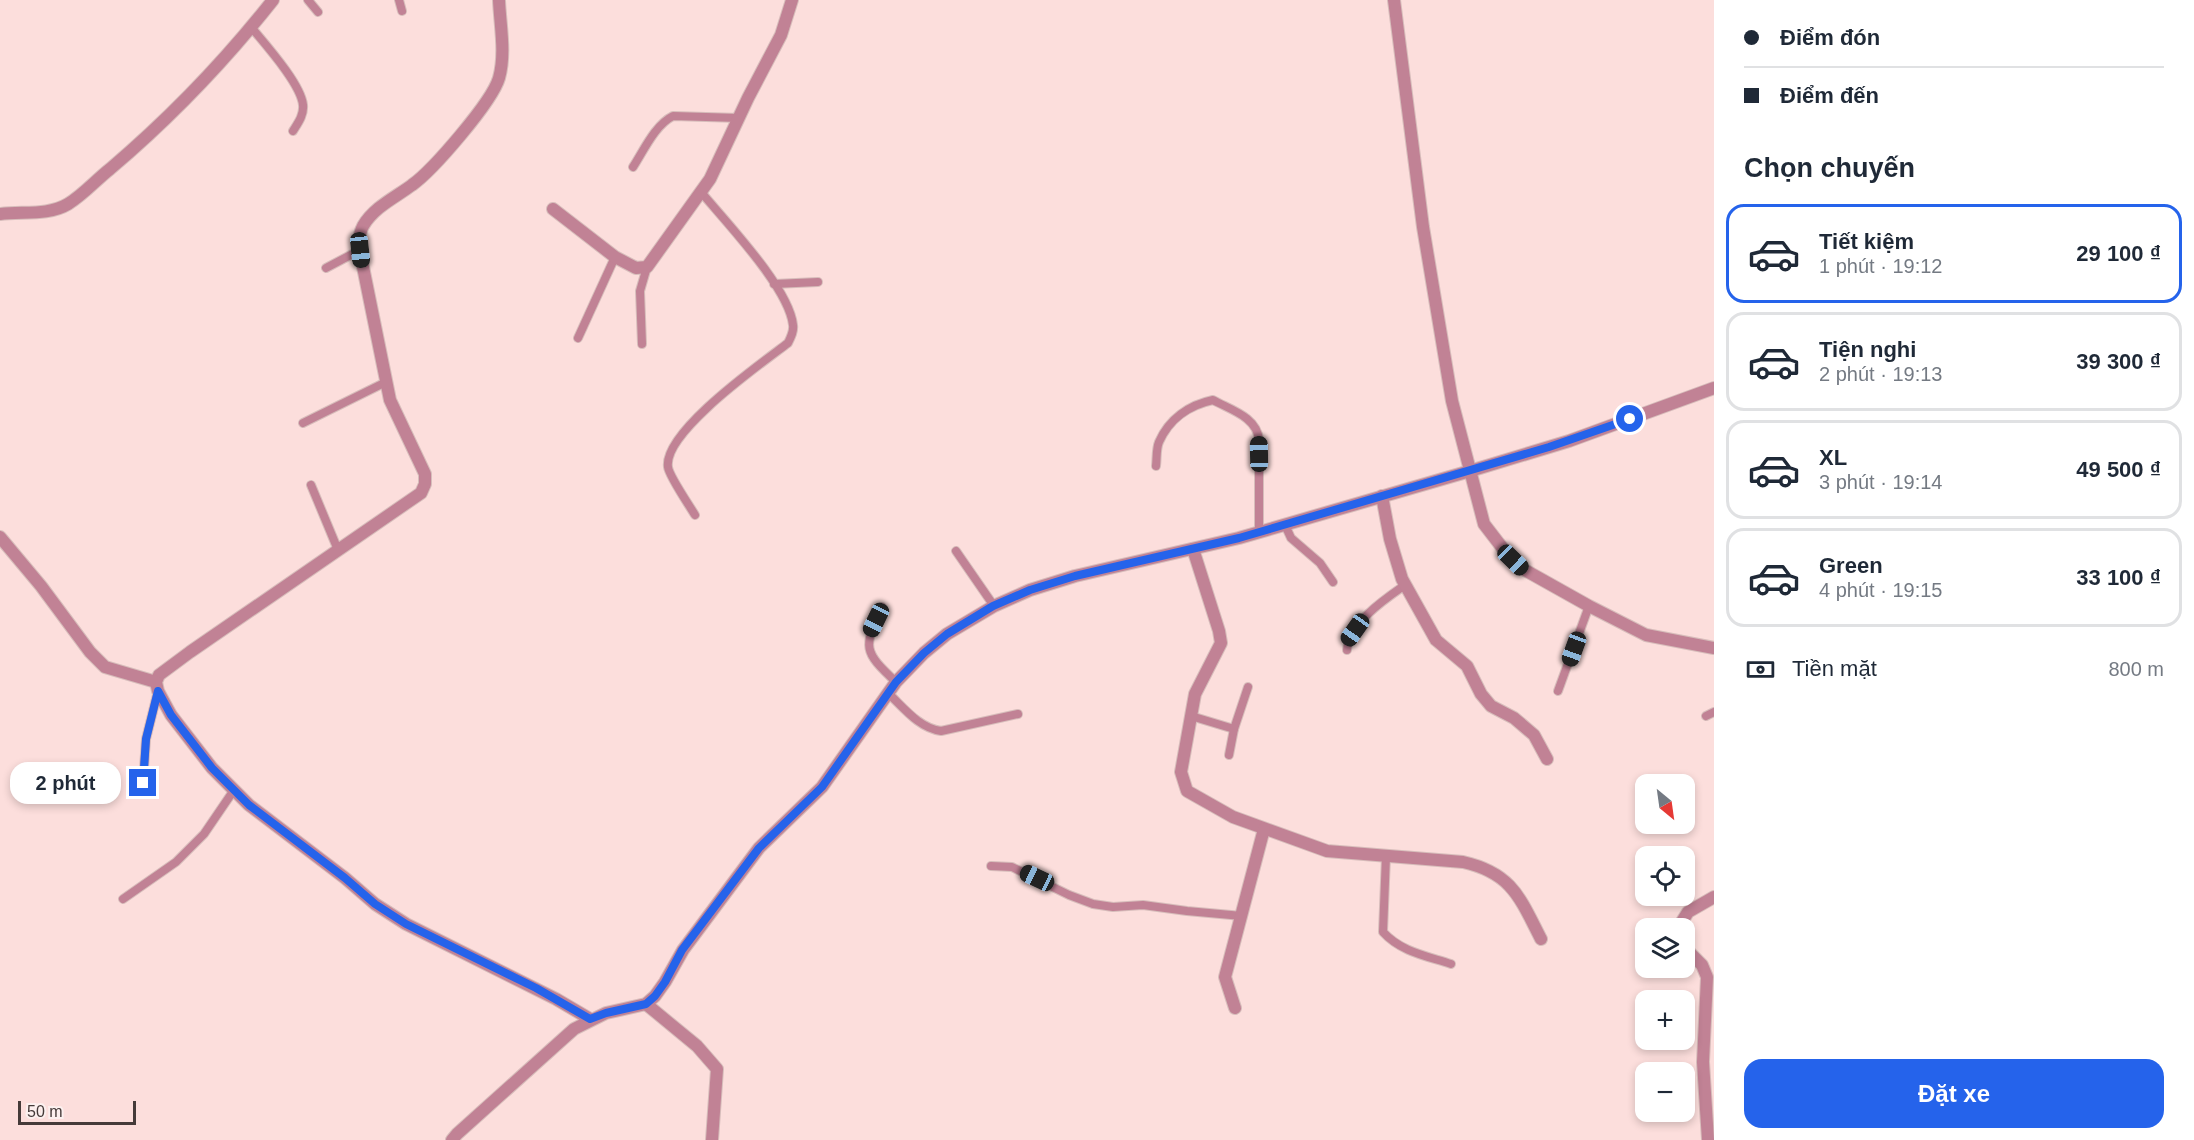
<!DOCTYPE html>
<html lang="vi">
<head>
<meta charset="utf-8">
<style>
  :root { --surface:#fff; --page:#f2f2f3; --text:#1f2937; --muted:#747a83; --line:#e0e1e3; --accent:#2563eb }
  body { margin:0; font-family:Arial,sans-serif; background:var(--page); color:var(--text); height:100vh; display:flex; flex-direction:column; font-size:22px; white-space:nowrap }
  * { box-sizing:border-box; margin:0 }
  p { font-size:20px; color:var(--muted) }
  .icon { flex:none; width:33px; height:33px; fill:none; stroke:currentColor; stroke-width:2; stroke-linecap:round; stroke-linejoin:round }
  .map { position:relative; flex:1; overflow:hidden }
  .sheet { display:flex; flex-direction:column; background:var(--surface); width:480px }
  .sheet>* { flex:none }
  .banner { display:grid; align-content:center; height:132px; padding:0 30px; background:var(--surface) }
  .needle { width:39px; rotate:151deg }
  .fabs { position:absolute; left:1635px; top:774px; display:grid; gap:12px }
  .fabs a { display:grid; place-items:center; width:60px; height:60px; border-radius:12px; background:var(--surface); box-shadow:0 3px 9px #0003; font-size:30px }
  .scale { position:absolute; left:18px; bottom:15px; width:118px; box-sizing:border-box; padding-left:6px; border:3px solid #453a39; border-top:0; font-size:16px; line-height:21px; white-space:nowrap; color:#453a39; -webkit-text-stroke:4px #fcf0ef; paint-order:stroke }
  .end { position:absolute; width:27px; height:27px; margin:-14px; border:8px solid #2563eb; background:#fff; box-shadow:0 0 0 3px #fff }
  .from { border-radius:50% }
  .bubble { position:absolute; height:42px; border-radius:18px; background:var(--surface); box-shadow:0 3px 9px #0003; font-size:20px; font-weight:700; line-height:42px; text-align:center }
  .car { position:absolute; width:18px; height:36px; margin:-18px -9px; border-radius:8px; box-shadow:0 0 4px 2px #0007; background:linear-gradient(#222 24%,#8ab4d8 0 40%,#222 0 76%,#8ab4d8 0 86%,#222 0) }
  .banner b { display:flex; align-items:center; gap:21px; height:57px; font-size:22px }
  .banner b+b { border-top:2px solid var(--line) }
  .banner i { width:15px; height:15px; background:var(--text) }
  ul { padding:0; list-style:none }
  li { display:flex; align-items:center; gap:18px; height:99px; margin:0 12px 9px; padding:0 18px; border:3px solid var(--line); border-radius:18px }
  li div { flex:1 }
  li b { display:block; font-size:22px }
  li em { font-style:normal; font-weight:700 }
  li.active { border-color:var(--accent) }
  li>.icon { width:54px; height:54px; stroke-width:1.5 }
  h2 { padding:0 30px; font-size:27px; line-height:72px }
  .pay { display:flex; align-items:center; gap:15px; height:66px; padding:0 30px; font-size:22px }
  .pay p { margin-inline-start:auto }
  .cta { display:flex; gap:12px; margin-top:auto; padding:12px 30px }
  .cta a { flex:1; height:69px; border-radius:18px; background:var(--accent); color:#fff; font-size:24px; font-weight:700; line-height:69px; text-align:center }
  main { display:flex; flex:1; min-height:0 }
  .map>svg:first-child { display:block }
  .lines { fill:none; stroke-linecap:round; stroke-linejoin:round }
  .lane-casing { stroke:#d7bdbb; stroke-width:10 }
  .street-casing { stroke:#d7bdbb; stroke-width:14 }
  .lane { stroke:#c18295; stroke-width:8 }
  .street { stroke:#c18295; stroke-width:12 }
  .route { stroke:#2563eb; stroke-width:8 }
</style>
</head>
<body>
<main>
<div class="map">
<svg width="1714" height="1140" viewBox="0 0 1714 1140">
  <rect width="100%" height="100%" fill="#fcdedc"/>
  <g class="lines">
    <defs>
      <g id="lane">
        <path d="M308,0l10,12"/>
        <path d="M399,0l3,11"/>
        <path d="M251,27c14,17 50,57 52,78 1,10 -5,18 -10,26"/>
        <path d="M633,167c11,-17 22,-42 40,-51l66,2"/>
        <path d="M326,268l34,-18"/>
        <path d="M774,284l44,-2"/>
        <path d="M578,338l37,-81"/>
        <path d="M642,344l-2,-53 7,-24"/>
        <path d="M303,423l83,-41"/>
        <path d="M1156,466c1,-8 0,-17 3,-24 10,-23 30,-37 54,-42 18,10 44,17 46,40v92"/>
        <path d="M311,485l27,65"/>
        <path d="M695,515c-6,-10 -26,-39 -27,-48 -5,-35 94,-104 120,-124 3,-6 6,-12 5,-18 -4,-37 -67,-103 -92,-133"/>
        <path d="M1285,525l6,13 29,25 13,19"/>
        <path d="M956,551l38,55"/>
        <path d="M882,607c-19,41 -19,44 14,75"/>
        <path d="M1347,650c2,-27 38,-51 58,-65"/>
        <path d="M1558,691l31,-85"/>
        <path d="M888,693c16,15 31,35 53,38l77,-17"/>
        <path d="M1191,716l43,13"/>
        <path d="M1706,716l8,-4"/>
        <path d="M1229,755l5,-26 14,-42"/>
        <path d="M143,783l3,-44 12,-48"/>
        <path d="M1386,856l-3,76c18,20 44,24 68,32"/>
        <path d="M991,866l21,1 57,28 24,9 20,3 30,-2 44,6 55,5"/>
        <path d="M123,899l53,-37 28,-28 30,-44"/>
      </g>
      <g id="street">
        <path d="M499,0c1,25 7,53 0,78 -7,24 -66,92 -87,107 -16,12 -38,22 -49,41 -6,11 -3,24 -1,36l28,138 35,74v10l-4,9 -231,159 -31,23 -3,7 2,9 13,24 41,53 37,37 96,73 30,26 31,20 150,75 34,20"/>
        <path d="M1394,0l29,227 29,174 32,123 20,26 19,19 66,37 57,29 68,13"/>
        <path d="M553,209l62,48 21,11 11,-1 63,-88 38,-81 33,-63 11,-35"/>
        <path d="M0,214c22,-3 48,2 68,-10 15,-9 28,-24 42,-35 60,-51 114,-107 163,-169"/>
        <path d="M1382,496l8,43 12,40 34,61 31,26 14,28 10,12 23,12 20,17 13,24"/>
        <path d="M0,537l41,49 49,66 15,15 51,15"/>
        <path d="M1193,549l26,82 2,12 -26,51 -14,78 6,19 46,26 94,34 136,11c49,11 57,36 78,77"/>
        <path d="M1678,928l10,-16 26,-15"/>
        <path d="M1684,947l18,18 5,12 -4,85 5,78"/>
        <path d="M646,1004l51,42 20,23 -5,71"/>
        <path d="M1235,1008l-10,-31 39,-148"/>
        <path d="M452,1140l5,-6 117,-105 32,-16 40,-9 9,-8 10,-14 18,-32 76,-102 63,-61 74,-105 28,-29 23,-19 47,-28 36,-16 45,-14 164,-38 231,-67 99,-30 145,-53"/>
      </g>
    </defs>
    <use href="#lane" class="lane-casing"/>
    <use href="#street" class="street-casing"/>
    <use href="#lane" class="lane"/>
    <use href="#street" class="street"/>
  </g>
  <g class="lines">
    <path class="route" d="M143,783l3,-44 12,-48 13,24 41,53 37,37 96,73 30,26 31,20 130,64 54,31 16,-6 40,-9 9,-8 10,-14 17,-32 77,-102 63,-61 74,-105 28,-29 23,-19 46,-28 37,-16 45,-14 164,-38 310,-91 81,-28"/>
  </g>
</svg>
<div class="fabs">
<a><svg class="needle" viewBox="-14 -14 28 28"><path d="M0-13l5 13h-10z" fill="#e53935"/><path d="M0 13l5-13h-10z" fill="#747a83"/></svg></a>
<a><svg class="icon" aria-label="locate" viewBox="0 0 24 24"><circle cx="12" cy="12" r="6"/><path d="M12 2v4M12 18v4M2 12h4M18 12h4"/></svg></a>
<a><svg class="icon" aria-label="layers" viewBox="0 0 24 24"><path d="M12 4l9 5-9 5-9-5zM3 14l9 5 9-5"/></svg></a>
<a>+</a>
<a>−</a>
</div>
<div class="scale">50 m</div>
<i class="end from" style="left:1630px;top:419px"></i>
<i class="end" style="left:143px;top:783px"></i>
<div class="bubble" style="left:10px;top:762px;width:111px">2 phút</div>
<i class="car" style="left:360px;top:250px;rotate:174deg"></i>
<i class="car" style="left:1259px;top:454px;rotate:359deg"></i>
<i class="car" style="left:1513px;top:560px;rotate:134deg"></i>
<i class="car" style="left:876px;top:620px;rotate:206deg"></i>
<i class="car" style="left:1355px;top:630px;rotate:215deg"></i>
<i class="car" style="left:1574px;top:649px;rotate:200deg"></i>
<i class="car" style="left:1037px;top:878px;rotate:295deg"></i>
</div>
<section class="sheet">
<div class="banner">
<b><i class="from"></i>Điểm đón</b>
<b><i></i>Điểm đến</b>
</div>
<h2>Chọn chuyến</h2>
<ul>
<li class="active"><svg class="icon" aria-label="car" viewBox="0 0 24 24"><path d="M5 17H2v-5l4-1 3-4h7l3 4 3 1v5h-3M9 17h6M6 11h13"/><circle cx="7" cy="17" r="2"/><circle cx="17" cy="17" r="2"/></svg><div><b>Tiết kiệm</b><p>1 phút · 19:12</p></div><em>29 100 ₫</em></li>
<li><svg class="icon" aria-label="car" viewBox="0 0 24 24"><path d="M5 17H2v-5l4-1 3-4h7l3 4 3 1v5h-3M9 17h6M6 11h13"/><circle cx="7" cy="17" r="2"/><circle cx="17" cy="17" r="2"/></svg><div><b>Tiện nghi</b><p>2 phút · 19:13</p></div><em>39 300 ₫</em></li>
<li><svg class="icon" aria-label="car" viewBox="0 0 24 24"><path d="M5 17H2v-5l4-1 3-4h7l3 4 3 1v5h-3M9 17h6M6 11h13"/><circle cx="7" cy="17" r="2"/><circle cx="17" cy="17" r="2"/></svg><div><b>XL</b><p>3 phút · 19:14</p></div><em>49 500 ₫</em></li>
<li><svg class="icon" aria-label="car" viewBox="0 0 24 24"><path d="M5 17H2v-5l4-1 3-4h7l3 4 3 1v5h-3M9 17h6M6 11h13"/><circle cx="7" cy="17" r="2"/><circle cx="17" cy="17" r="2"/></svg><div><b>Green</b><p>4 phút · 19:15</p></div><em>33 100 ₫</em></li>
</ul>
<div class="pay"><svg class="icon" aria-label="cash" viewBox="0 0 24 24"><path d="M3 7h18v10H3z"/><circle cx="12" cy="12" r="2"/></svg>Tiền mặt<p>800 m</p></div>
<div class="cta"><a>Đặt xe</a></div>
</section>
</main>
</body>
</html>
